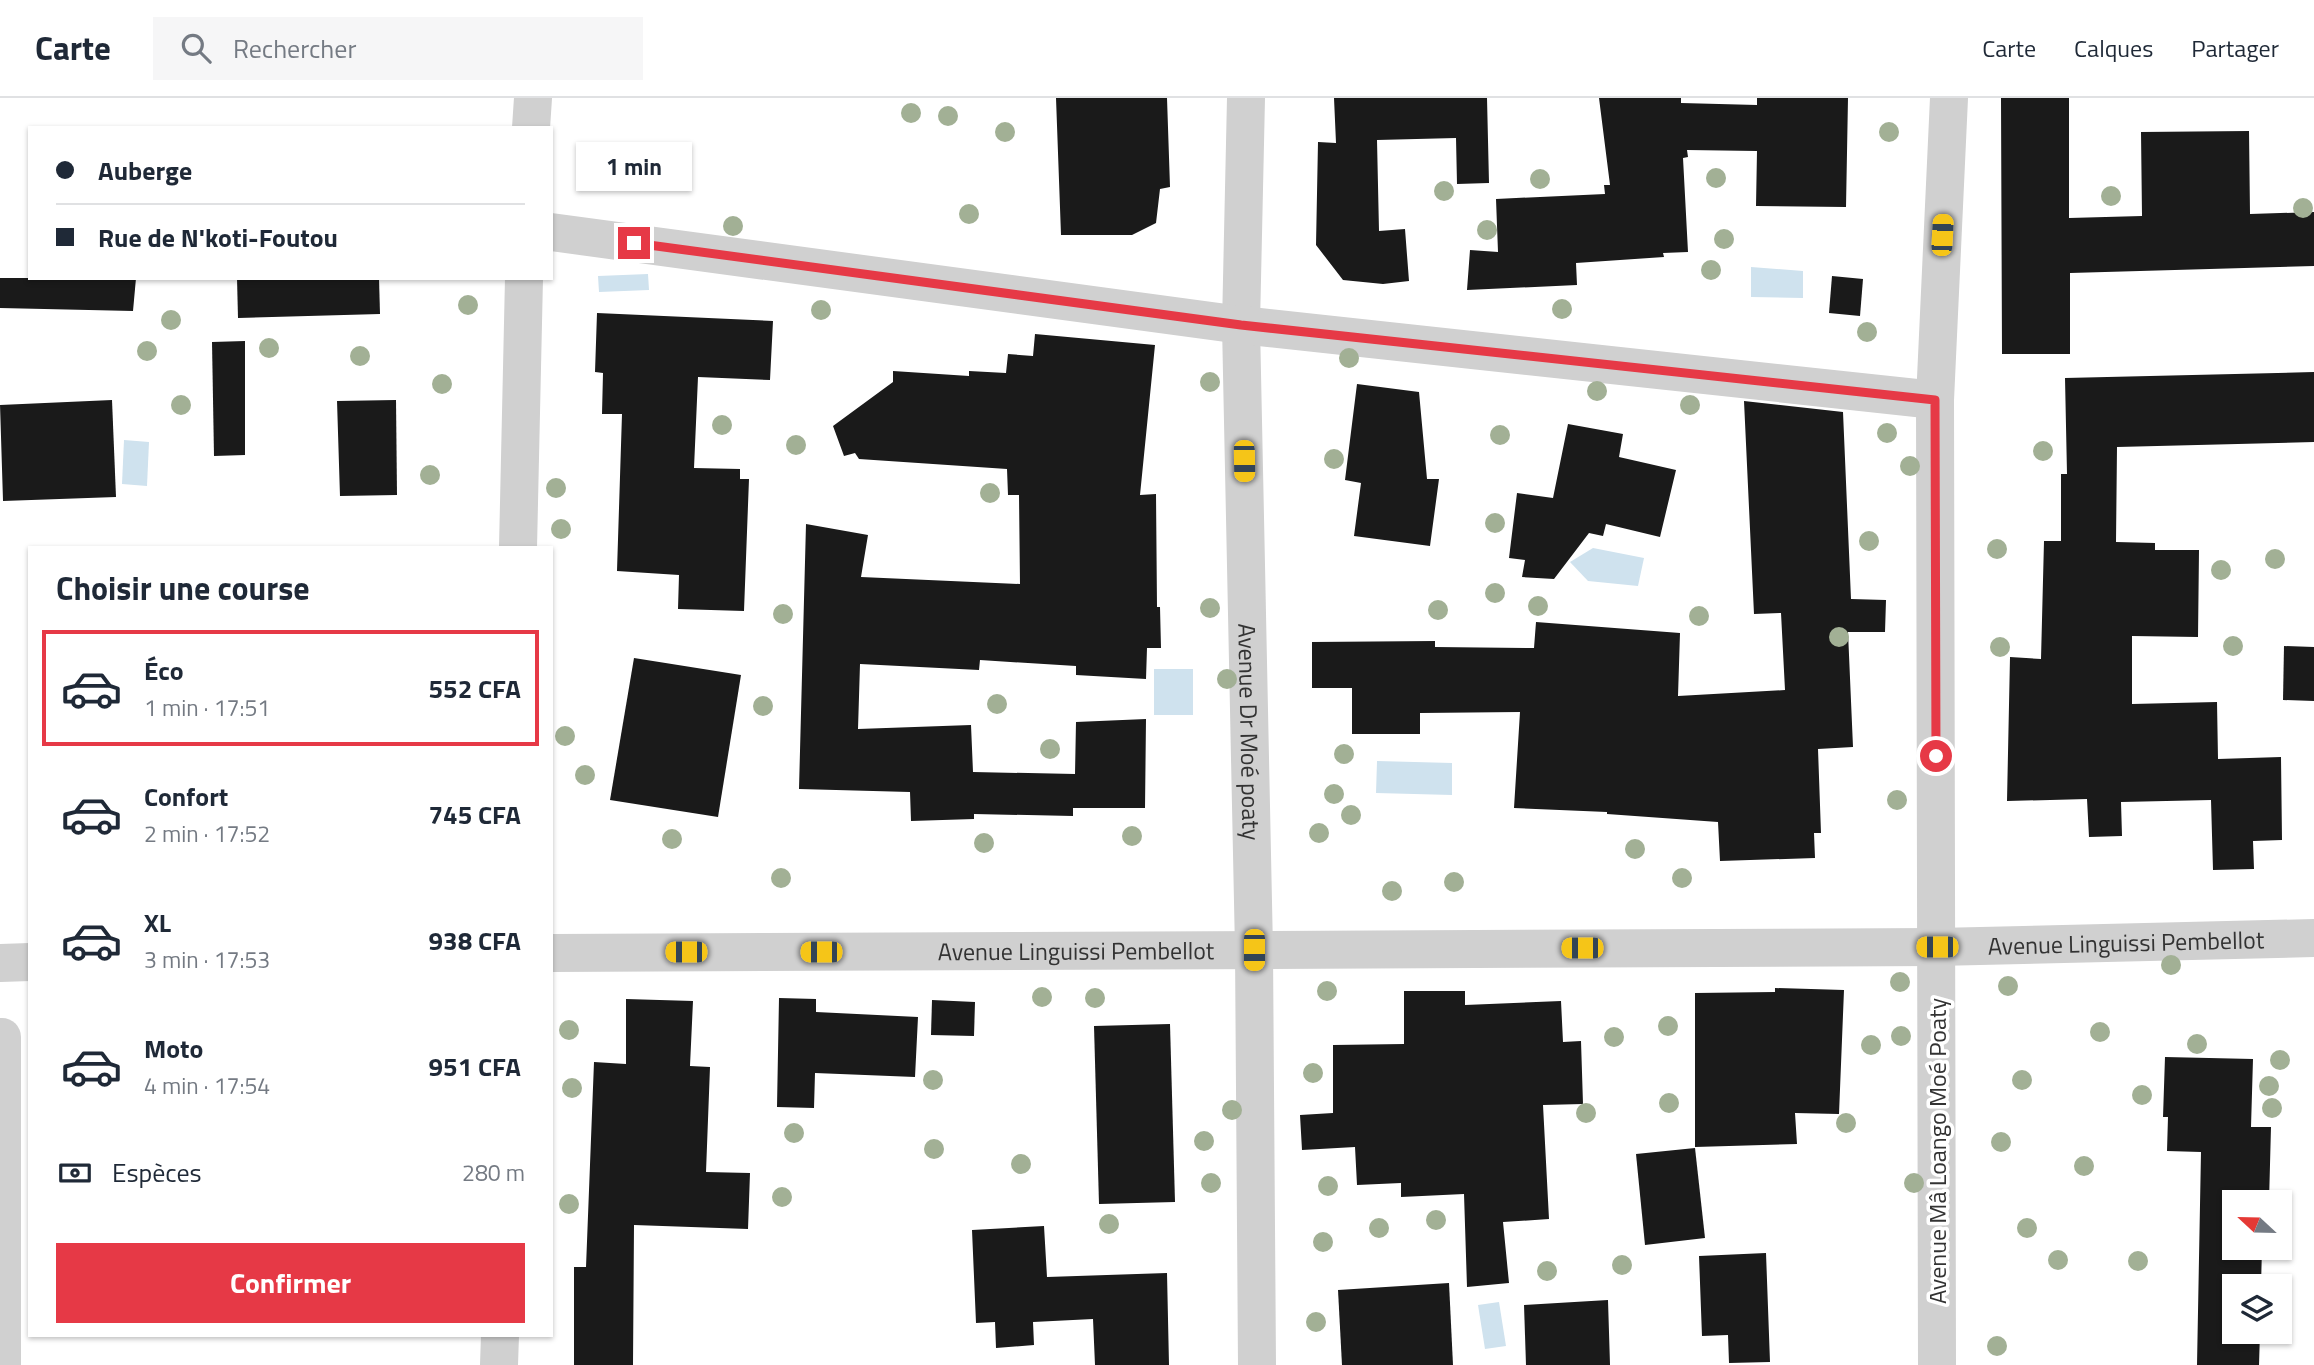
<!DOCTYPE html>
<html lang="fr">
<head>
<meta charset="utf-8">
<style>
  :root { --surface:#fff; --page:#f6f6f7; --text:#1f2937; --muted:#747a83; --line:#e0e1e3; --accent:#e63946 }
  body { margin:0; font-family:"Titillium Web",sans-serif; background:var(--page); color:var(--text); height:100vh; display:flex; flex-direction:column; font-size:26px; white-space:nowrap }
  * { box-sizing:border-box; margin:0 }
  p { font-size:23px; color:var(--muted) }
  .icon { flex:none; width:38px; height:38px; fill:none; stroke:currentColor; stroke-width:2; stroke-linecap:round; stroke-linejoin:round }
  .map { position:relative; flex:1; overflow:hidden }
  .sheet { position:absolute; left:28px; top:448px; width:525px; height:791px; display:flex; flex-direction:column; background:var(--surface); border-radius:0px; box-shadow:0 2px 5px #0004 }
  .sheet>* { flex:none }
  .hud { position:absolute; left:28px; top:28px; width:525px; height:154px; border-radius:0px; box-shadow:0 2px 5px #0004; display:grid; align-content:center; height:154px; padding:0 28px; background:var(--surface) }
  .needle { width:46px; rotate:292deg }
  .fabs { position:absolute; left:2222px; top:1092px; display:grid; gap:14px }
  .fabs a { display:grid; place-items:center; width:70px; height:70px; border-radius:0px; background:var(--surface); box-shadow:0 2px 5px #0004; font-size:35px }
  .end { position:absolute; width:32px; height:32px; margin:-16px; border:9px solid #e63946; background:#fff; box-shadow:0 0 0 4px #fff }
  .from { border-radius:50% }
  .bubble { position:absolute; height:49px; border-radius:0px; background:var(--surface); box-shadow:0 2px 5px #0004; font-size:23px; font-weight:700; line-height:49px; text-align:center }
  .car { position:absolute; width:21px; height:42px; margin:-21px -10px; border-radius:9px; box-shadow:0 0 5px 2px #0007; background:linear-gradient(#f5c518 24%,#345 0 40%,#f5c518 0 76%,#345 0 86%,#f5c518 0) }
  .hud b { display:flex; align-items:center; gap:24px; height:66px; font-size:26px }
  .hud b+b { border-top:2px solid var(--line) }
  .hud i { width:18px; height:18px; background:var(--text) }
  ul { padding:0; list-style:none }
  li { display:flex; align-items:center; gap:21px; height:116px; margin:0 14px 10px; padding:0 14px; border:4px solid transparent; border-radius:0px }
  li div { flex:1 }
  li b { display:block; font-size:26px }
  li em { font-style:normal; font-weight:700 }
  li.on { border-color:var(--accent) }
  li>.icon { width:63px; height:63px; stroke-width:1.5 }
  h2 { padding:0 28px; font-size:32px; line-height:84px }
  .pay { display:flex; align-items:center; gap:18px; height:77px; padding:0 28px; font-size:26px }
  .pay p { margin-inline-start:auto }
  .primary-button { display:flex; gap:14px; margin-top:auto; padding:14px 28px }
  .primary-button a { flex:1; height:80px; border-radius:0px; background:var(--accent); color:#fff; font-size:28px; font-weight:700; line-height:80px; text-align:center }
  header { display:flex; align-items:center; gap:42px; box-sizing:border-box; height:98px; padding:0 35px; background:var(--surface); border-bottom:2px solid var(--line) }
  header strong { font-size:33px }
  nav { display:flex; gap:38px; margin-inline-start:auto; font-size:24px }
  .search { width:490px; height:63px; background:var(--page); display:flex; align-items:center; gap:18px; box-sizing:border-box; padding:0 24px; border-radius:0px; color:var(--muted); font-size:26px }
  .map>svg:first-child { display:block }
  .water { fill:#cfe2ee }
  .building { fill:#1a1a1a }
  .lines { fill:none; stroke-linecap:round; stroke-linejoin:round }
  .minor { stroke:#d0d0d0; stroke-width:38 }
  .tree { fill:#a2b095 }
  .route { stroke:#e63946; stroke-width:9 }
  .labels { text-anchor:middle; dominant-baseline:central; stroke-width:7; stroke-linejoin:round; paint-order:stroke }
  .street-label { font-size:24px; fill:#333; stroke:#fff }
</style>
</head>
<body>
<header>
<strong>Carte</strong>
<div class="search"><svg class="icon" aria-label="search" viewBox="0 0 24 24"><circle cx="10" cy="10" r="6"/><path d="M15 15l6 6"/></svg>Rechercher</div>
<nav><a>Carte</a><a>Calques</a><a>Partager</a></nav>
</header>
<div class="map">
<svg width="2314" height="1267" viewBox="0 0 2314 1267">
  <rect width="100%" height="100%" fill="#fff"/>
  <g class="water">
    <path d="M1751,169l52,4v27l-52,-1z"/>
    <path d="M648,176l1,16 -50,2 -1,-16z"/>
    <path d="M124,342l25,2 -2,44 -25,-2z"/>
    <path d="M1593,450l51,10 -6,28 -50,-5 -18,-19z"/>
    <rect x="1154" y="571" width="39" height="46"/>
    <path d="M1377,663l75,2v32l-76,-2z"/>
    <path d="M1499,1204l7,44 -21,3 -7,-44z"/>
  </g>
  <g class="building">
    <path d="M1056,0h111l3,89 -10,2 -4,34 -24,12h-71z"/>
    <path d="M1334,0h153l2,85 -32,1 -1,-46 -79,2 2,91 26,-2 4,52 -26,3 -40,-4 -27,-35 2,-103 18,1z"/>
    <path d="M1599,0h82v5l76,2v-7h91l-2,109 -90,-1 1,-55 -70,-1 1,7 -5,1 5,94 -25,1 1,4 -88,6 1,22 -110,5 3,-40 28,2 -2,-53 109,-5 -1,-9h6z"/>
    <path d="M2001,0h68v120l73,-2 -1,-84 108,-1 1,83 64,-2v54l-244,7v81h-68z"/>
    <path d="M1832,178l31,3 -3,37 -31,-3z"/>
    <path d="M0,180h136l-3,33 -133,-3z"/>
    <path d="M237,180h142l1,36 -142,4z"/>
    <path d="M597,215l176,8 -3,59 -72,-3 -4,91 46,1v10h9l-5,132 -66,-2 1,-34 -62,-4 5,-157h-20l1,-41 -8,-1z"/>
    <path d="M1035,236l120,11 -15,150 16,-1 1,113h3l1,41h-14l-1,31 -70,-4v-9l-96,-6 -1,10 -119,-6 -2,65 113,-4 2,47 102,2 1,-52 70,-3 -1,89h-72v8l-99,-2v5l-63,2 -1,-29 -111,-3 7,-265 62,11 -7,42 159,7 -1,-89h-11l-1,-26 -148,-10 -4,-6 -11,3 -11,-30 60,-44v-11l76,5v-5l37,2 2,-19 25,2z"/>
    <path d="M245,243v114l-31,1 -2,-114z"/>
    <path d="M2314,274v70l-197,5 -1,95 39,1v7h44l-1,87 -66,-1v68l85,-2 1,57 63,-2 1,83 -29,1 1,28 -41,1 -2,-70 -90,2 1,34 -33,1 -2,-38 -80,2 3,-144 31,2 3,-118h17v-67h6l-2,-96z"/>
    <path d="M1357,286l62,8 8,87h12l-9,67 -76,-10 7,-53 -16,-3z"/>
    <path d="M112,302l4,97 -113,4 -3,-96z"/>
    <path d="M396,302l1,95 -57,1 -3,-95z"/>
    <path d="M1744,303l99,11 8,187 35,1 -1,32h-37l5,115 -35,2 3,84h-7l1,25 -95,3 -2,-39 -111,-8v-2l-93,-4 6,-96 -100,1v21h-68v-46h-40v-46l123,-1v6l99,1 2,-26 144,11 -2,63 107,-6 -4,-77 -27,1z"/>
    <path d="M1568,326l55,10 -4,23 57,13 -16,67 -54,-13 -3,12 -14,-3 -35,46 -32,-2 3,-17 -16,-2 8,-65 36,5z"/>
    <path d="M2284,548l30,1v54l-31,-1z"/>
    <path d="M634,560l107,17 -23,142 -108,-17z"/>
    <path d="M1775,890l69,2 -5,124 -44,-1 2,31 -102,3v-154l80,-1z"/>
    <path d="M1404,893h61v14l96,-4 2,41 18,-1 2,63 -40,1 6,114 -46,3 6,61 -42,4 -3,-93 -63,3v-14l-44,2 -2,-38 -53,3 -2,-35 33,-2v-68l71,-1z"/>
    <path d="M779,900l37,1v13l102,5 -3,60 -100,-4 -1,35 -37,-1z"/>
    <path d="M626,901l67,2 -3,65 20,1 -4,105 44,1 -2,56 -114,-4 -1,140h-59v-98h12l8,-205 32,2z"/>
    <path d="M932,902l43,2 -1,34 -43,-1z"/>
    <path d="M1170,926l5,178 -76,2 -5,-178z"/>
    <path d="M2165,959l88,2 -2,68h20l-2,75h-34v46h27l-1,38h-26v46h25l-1,33h-62l4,-213 -34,-1 1,-34h-5z"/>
    <path d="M1695,1050l10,90 -60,7 -9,-91z"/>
    <path d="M1044,1128l3,51 120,-4 2,92h-74l-2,-46 -60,3 1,23 -38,3 -1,-26 -19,1 -4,-93z"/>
    <path d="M1766,1155l4,109 -41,1 -1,-28 -26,1 -3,-80z"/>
    <path d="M1449,1185l4,82h-111l-4,-75z"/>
    <path d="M1608,1202l2,65h-84l-2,-60z"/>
  </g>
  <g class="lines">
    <g class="minor">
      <path id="s1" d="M1246,0l-5,227 13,625 3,415"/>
      <path d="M531,30l2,-30"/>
      <path d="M551,134l690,93 694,75"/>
      <path d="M518,450l6,-270"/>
      <path id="s2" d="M551,855l1386,-6 377,-9"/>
      <path d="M0,865l30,-1"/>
      <path d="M2,939v328"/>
      <path d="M499,1267l1,-30"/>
      <path d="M1937,1267l-2,-965 14,-302"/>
    </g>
  </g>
  <g class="tree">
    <circle cx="911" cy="15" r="10"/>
    <circle cx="948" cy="18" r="10"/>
    <circle cx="1005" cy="34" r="10"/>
    <circle cx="1889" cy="34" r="10"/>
    <circle cx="1716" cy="80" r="10"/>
    <circle cx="1540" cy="81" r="10"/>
    <circle cx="1444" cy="93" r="10"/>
    <circle cx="2111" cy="98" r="10"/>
    <circle cx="2303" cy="110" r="10"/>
    <circle cx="969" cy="116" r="10"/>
    <circle cx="733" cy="128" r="10"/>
    <circle cx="1487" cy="132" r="10"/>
    <circle cx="1724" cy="141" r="10"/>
    <circle cx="1711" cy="172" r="10"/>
    <circle cx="468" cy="207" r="10"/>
    <circle cx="1562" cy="211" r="10"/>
    <circle cx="821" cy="212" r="10"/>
    <circle cx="171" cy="222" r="10"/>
    <circle cx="1867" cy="234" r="10"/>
    <circle cx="269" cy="250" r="10"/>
    <circle cx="147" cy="253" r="10"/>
    <circle cx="360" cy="258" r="10"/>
    <circle cx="1349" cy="260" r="10"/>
    <circle cx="1210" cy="284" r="10"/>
    <circle cx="442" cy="286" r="10"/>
    <circle cx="1597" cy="293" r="10"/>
    <circle cx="181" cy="307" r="10"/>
    <circle cx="1690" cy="307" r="10"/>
    <circle cx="722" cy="327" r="10"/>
    <circle cx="1887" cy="335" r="10"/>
    <circle cx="1500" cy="337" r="10"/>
    <circle cx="796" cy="347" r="10"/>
    <circle cx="2043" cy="353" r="10"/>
    <circle cx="1334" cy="361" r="10"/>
    <circle cx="1910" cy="368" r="10"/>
    <circle cx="430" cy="377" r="10"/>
    <circle cx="556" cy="390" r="10"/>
    <circle cx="990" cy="395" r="10"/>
    <circle cx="1495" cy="425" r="10"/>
    <circle cx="561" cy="431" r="10"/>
    <circle cx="1869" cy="443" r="10"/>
    <circle cx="1997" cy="451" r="10"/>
    <circle cx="2275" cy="461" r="10"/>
    <circle cx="2221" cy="472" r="10"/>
    <circle cx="1495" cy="495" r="10"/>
    <circle cx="1538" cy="508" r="10"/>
    <circle cx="1210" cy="510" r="10"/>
    <circle cx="1438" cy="512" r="10"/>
    <circle cx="783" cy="516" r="10"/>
    <circle cx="1699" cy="518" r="10"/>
    <circle cx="1839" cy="539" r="10"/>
    <circle cx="2233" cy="548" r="10"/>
    <circle cx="2000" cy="549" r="10"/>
    <circle cx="1227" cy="581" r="10"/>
    <circle cx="997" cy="606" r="10"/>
    <circle cx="763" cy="608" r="10"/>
    <circle cx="565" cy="638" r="10"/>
    <circle cx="1050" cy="651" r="10"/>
    <circle cx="1344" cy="656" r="10"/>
    <circle cx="585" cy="677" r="10"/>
    <circle cx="1334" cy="696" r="10"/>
    <circle cx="1897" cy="702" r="10"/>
    <circle cx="1351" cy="717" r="10"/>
    <circle cx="1319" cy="735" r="10"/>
    <circle cx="1132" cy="738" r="10"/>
    <circle cx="672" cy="741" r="10"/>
    <circle cx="984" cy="745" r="10"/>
    <circle cx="1635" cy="751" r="10"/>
    <circle cx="781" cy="780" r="10"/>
    <circle cx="1682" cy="780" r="10"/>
    <circle cx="1454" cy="784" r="10"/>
    <circle cx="1392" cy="793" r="10"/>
    <circle cx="2171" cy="867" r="10"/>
    <circle cx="1900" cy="884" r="10"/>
    <circle cx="2008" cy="888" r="10"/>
    <circle cx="1327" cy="893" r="10"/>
    <circle cx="1042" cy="899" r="10"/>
    <circle cx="1095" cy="900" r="10"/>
    <circle cx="1668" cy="928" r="10"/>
    <circle cx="569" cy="932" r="10"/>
    <circle cx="2100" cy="934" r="10"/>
    <circle cx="1901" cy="938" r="10"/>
    <circle cx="1614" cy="939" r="10"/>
    <circle cx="2197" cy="946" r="10"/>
    <circle cx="1871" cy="947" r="10"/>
    <circle cx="2280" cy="962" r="10"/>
    <circle cx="1313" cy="975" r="10"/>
    <circle cx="933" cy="982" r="10"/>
    <circle cx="2022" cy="982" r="10"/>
    <circle cx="2269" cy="988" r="10"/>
    <circle cx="572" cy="990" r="10"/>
    <circle cx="2142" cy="997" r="10"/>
    <circle cx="1669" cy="1005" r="10"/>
    <circle cx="2272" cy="1010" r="10"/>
    <circle cx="1232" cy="1012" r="10"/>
    <circle cx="1586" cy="1015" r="10"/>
    <circle cx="1846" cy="1025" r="10"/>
    <circle cx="794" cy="1035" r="10"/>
    <circle cx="1204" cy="1043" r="10"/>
    <circle cx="2001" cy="1044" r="10"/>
    <circle cx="934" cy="1051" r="10"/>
    <circle cx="1021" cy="1066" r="10"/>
    <circle cx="2084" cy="1068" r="10"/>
    <circle cx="1211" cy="1085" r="10"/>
    <circle cx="1914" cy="1085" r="10"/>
    <circle cx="1328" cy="1088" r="10"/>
    <circle cx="782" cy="1099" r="10"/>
    <circle cx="569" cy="1106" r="10"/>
    <circle cx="1436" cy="1122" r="10"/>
    <circle cx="1109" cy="1126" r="10"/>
    <circle cx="1379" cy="1130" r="10"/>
    <circle cx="2027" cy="1130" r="10"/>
    <circle cx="1323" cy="1144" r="10"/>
    <circle cx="2058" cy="1162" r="10"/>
    <circle cx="2138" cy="1163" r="10"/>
    <circle cx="1622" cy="1167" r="10"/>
    <circle cx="1547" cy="1173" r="10"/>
    <circle cx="1316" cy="1224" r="10"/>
    <circle cx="1997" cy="1248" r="10"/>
  </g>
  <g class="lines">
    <path class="route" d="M634,145l607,82 694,75 1,356"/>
  </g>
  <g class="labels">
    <g class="street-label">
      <text stroke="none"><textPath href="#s1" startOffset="634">Avenue Dr Moé poaty</textPath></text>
      <text stroke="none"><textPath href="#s2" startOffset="1575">Avenue Linguissi Pembellot</textPath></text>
      <text stroke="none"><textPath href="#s2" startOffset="525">Avenue Linguissi Pembellot</textPath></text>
      <text transform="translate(1937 1053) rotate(-90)">Avenue Mâ Loango Moé Poaty</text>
    </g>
  </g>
</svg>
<div class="fabs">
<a><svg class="needle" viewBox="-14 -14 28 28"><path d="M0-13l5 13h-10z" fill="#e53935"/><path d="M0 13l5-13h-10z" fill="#747a83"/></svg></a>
<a><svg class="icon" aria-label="layers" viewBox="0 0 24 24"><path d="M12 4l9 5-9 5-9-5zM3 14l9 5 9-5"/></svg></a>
</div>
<i class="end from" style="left:1936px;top:658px"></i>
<i class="end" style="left:634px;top:145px"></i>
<div class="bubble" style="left:576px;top:44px;width:116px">1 min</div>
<i class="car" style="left:1942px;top:137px;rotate:3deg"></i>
<i class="car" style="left:1244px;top:363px;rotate:179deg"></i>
<i class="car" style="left:1937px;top:849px;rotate:270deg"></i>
<i class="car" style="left:1582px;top:850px;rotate:270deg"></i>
<i class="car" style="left:1254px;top:852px;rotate:180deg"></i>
<i class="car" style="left:686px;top:854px;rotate:270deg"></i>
<i class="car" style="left:821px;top:854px;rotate:270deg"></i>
<div class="hud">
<b><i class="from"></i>Auberge</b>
<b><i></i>Rue de N'koti-Foutou</b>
</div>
<section class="sheet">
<h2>Choisir une course</h2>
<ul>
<li class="on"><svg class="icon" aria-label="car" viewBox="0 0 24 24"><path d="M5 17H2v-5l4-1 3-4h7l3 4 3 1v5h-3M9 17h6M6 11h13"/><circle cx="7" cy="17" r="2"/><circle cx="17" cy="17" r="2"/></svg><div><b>Éco</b><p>1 min · 17:51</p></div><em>552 CFA</em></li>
<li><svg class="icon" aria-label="car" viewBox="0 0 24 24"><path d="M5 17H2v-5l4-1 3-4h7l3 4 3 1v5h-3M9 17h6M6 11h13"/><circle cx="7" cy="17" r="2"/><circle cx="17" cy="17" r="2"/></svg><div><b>Confort</b><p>2 min · 17:52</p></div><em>745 CFA</em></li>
<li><svg class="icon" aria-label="car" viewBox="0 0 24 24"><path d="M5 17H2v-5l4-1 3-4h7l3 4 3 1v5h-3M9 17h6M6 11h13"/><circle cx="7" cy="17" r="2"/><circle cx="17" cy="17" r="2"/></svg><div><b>XL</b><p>3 min · 17:53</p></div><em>938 CFA</em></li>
<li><svg class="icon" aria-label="car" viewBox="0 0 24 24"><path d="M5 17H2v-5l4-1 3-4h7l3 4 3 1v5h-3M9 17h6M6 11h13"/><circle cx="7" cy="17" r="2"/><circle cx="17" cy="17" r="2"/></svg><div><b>Moto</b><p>4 min · 17:54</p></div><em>951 CFA</em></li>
</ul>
<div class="pay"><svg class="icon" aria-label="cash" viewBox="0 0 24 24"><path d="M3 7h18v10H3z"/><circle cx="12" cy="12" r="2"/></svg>Espèces<p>280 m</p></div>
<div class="primary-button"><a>Confirmer</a></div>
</section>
</div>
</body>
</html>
